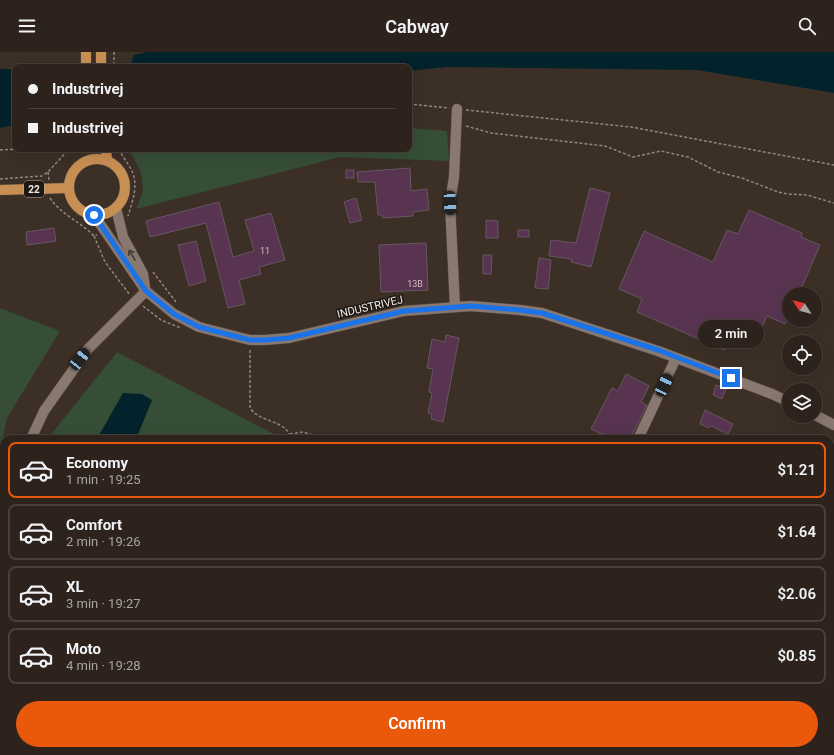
<!DOCTYPE html>
<html lang="en">
<head>
<meta charset="utf-8">
<style>
  :root { --surface:#2d231c; --page:#352b25; --text:#f1f3f6; --muted:#a7a4a3; --line:#48403b; --accent:#ea580c }
  body { margin:0; font-family:Roboto,sans-serif; background:var(--page); color:var(--text); height:100vh; display:flex; flex-direction:column; font-size:15px; white-space:nowrap }
  * { box-sizing:border-box; margin:0 }
  p { font-size:13px; color:var(--muted) }
  .icon { flex:none; width:22px; height:22px; fill:none; stroke:currentColor; stroke-width:2; stroke-linecap:round; stroke-linejoin:round }
  .map { position:relative; flex:1; overflow:hidden }
  .drawer { position:absolute; left:0px; top:383px; width:834px; height:320px; display:flex; flex-direction:column; background:var(--surface); border-radius:12px 12px 0 0; box-shadow:0 4px 16px #0002,0 0 0 1px var(--line) }
  .drawer>* { flex:none }
  .guide { position:absolute; left:12px; top:12px; width:400px; height:88px; border-radius:8px; box-shadow:0 4px 16px #0002,0 0 0 1px var(--line); display:grid; align-content:center; height:88px; padding:0 16px; background:var(--surface) }
  .needle { width:26px; rotate:306deg }
  .tools { position:absolute; left:782px; top:235px; display:grid; gap:8px }
  .tools a { display:grid; place-items:center; width:40px; height:40px; border-radius:50%; background:var(--surface); box-shadow:0 4px 16px #0002,0 0 0 1px var(--line); font-size:20px }
  .end { position:absolute; width:18px; height:18px; margin:-9px; border:5px solid #1a73e8; background:#fff; box-shadow:0 0 0 2px #fff }
  .from { border-radius:50% }
  .bubble { position:absolute; height:28px; border-radius:14px; background:var(--surface); box-shadow:0 4px 16px #0002,0 0 0 1px var(--line); font-size:13px; font-weight:600; line-height:28px; text-align:center }
  .car { position:absolute; width:12px; height:24px; margin:-12px -6px; border-radius:5px; box-shadow:0 0 3px 1px #0007; background:linear-gradient(#222 24%,#8ab4d8 0 40%,#222 0 76%,#8ab4d8 0 86%,#222 0) }
  .guide b { display:flex; align-items:center; gap:14px; height:38px; font-size:15px }
  .guide b+b { border-top:1px solid var(--line) }
  .guide i { width:10px; height:10px; background:var(--text) }
  ul { padding:7px 0 0; list-style:none }
  li { display:flex; align-items:center; gap:12px; height:56px; margin:0 8px 6px; padding:0 8px; border:2px solid var(--line); border-radius:8px }
  li div { flex:1 }
  li b { display:block; font-size:15px }
  li em { font-style:normal; font-weight:600 }
  li.selected { border-color:var(--accent) }
  li>.icon { width:36px; height:36px; stroke-width:1.5 }
  .button { display:flex; gap:8px; margin-top:auto; padding:8px 16px }
  .button a { flex:1; height:46px; border-radius:24px; background:var(--accent); color:#fff; font-size:16px; font-weight:600; line-height:46px; text-align:center }
  header { display:flex; justify-content:space-between; align-items:center; height:52px; padding:0 16px; background:var(--surface); font-size:18px; font-weight:600 }
  .map>svg:first-child { display:block }
  .green { fill:#364e36 }
  .water { fill:#03232c }
  .building { fill:#583450; stroke:#655762 }
  .lines { fill:none; stroke-linecap:round; stroke-linejoin:round }
  .minor-casing { stroke:#594e47; stroke-width:11 }
  .major-casing { stroke:#594e47; stroke-width:11 }
  .path { stroke:#91867f; stroke-width:1.5; stroke-dasharray:3 2; stroke-linecap:butt }
  .minor { stroke:#88786f; stroke-width:10 }
  .major { stroke:#c88f53; stroke-width:10 }
  .oneway { stroke:#433a34 }
  .route { stroke:#1a73e8; stroke-width:5 }
  .labels { text-anchor:middle; dominant-baseline:central; stroke-width:3; stroke-linejoin:round; paint-order:stroke }
  .number-label { font-size:9px; fill:#cdbdc0 }
  .shield { fill:#1e1815; stroke:#b4aca7; stroke-width:1 }
  .shield-label { font-size:10px; font-weight:bold; fill:#f4ebe6 }
  .street-label { font-size:11px; fill:#f4ebe6; stroke:#1e1815 }
</style>
</head>
<body>
<header><svg class="icon" aria-label="menu" viewBox="0 0 24 24"><path d="M4 6h16M4 12h16M4 18h16"/></svg>Cabway<svg class="icon" aria-label="search" viewBox="0 0 24 24"><circle cx="10" cy="10" r="6"/><path d="M15 15l6 6"/></svg></header>
<div class="map">
<svg width="834" height="703" viewBox="0 0 834 703">
  <rect width="100%" height="100%" fill="#3c2f26"/>
  <g class="green">
    <path d="M409,76l38,3 2,30 -109,-4 -204,52 7,-18 -2,-18 -12,-24h280z"/>
    <path d="M0,256l60,23 -53,87 -7,34z"/>
    <path d="M117,300l166,87h-147l16,-39 -29,-7 -26,46h-47l3,-7z"/>
    <path d="M4,637v62h25v4h-29v-64z"/>
    <path d="M830,646l4,2v55h-295l-4,-4h295z"/>
  </g>
  <g class="water">
    <path d="M147,0h687v41l-136,-23 -251,-3 -38,4v-4h-279l4,-12z"/>
    <path d="M0,17h15v56l-15,3z"/>
    <path d="M123,341l19,1 10,6 -16,39h-39z"/>
    <path d="M0,536l4,27v74l-4,2z"/>
  </g>
  <g class="building">
    <path d="M410,116l1,23 16,-2 2,21 -16,2v4l-30,2 -1,-3h-4l-3,-33h-17l-1,-10z"/>
    <rect x="346" y="118" width="8" height="8"/>
    <path d="M590,136l20,5 -19,74 -20,-5 1,-3 -23,-3 2,-16 25,3z"/>
    <path d="M356,146l6,22 -12,3 -6,-21z"/>
    <path d="M219,150l14,55 21,-6 -9,-31 26,-7 14,47 -26,7 2,7 -22,6 6,24 -17,4 -22,-85 -56,14 -4,-16z"/>
    <path d="M749,158l53,23 -1,4 19,8 -21,49h-10v22l-4,8 -18,-8 -15,32 -22,-10 -6,12 -87,-38 5,-13 -23,-10 25,-58 69,31 14,-32 11,4z"/>
    <path d="M486,168l12,1v17h-12z"/>
    <path d="M54,176l2,13 -29,4 -1,-13z"/>
    <rect x="518" y="178" width="11" height="7"/>
    <path d="M196,189l10,40 -17,5 -11,-41z"/>
    <path d="M426,191l2,47 -47,2 -2,-47z"/>
    <path d="M483,203h9l-1,19h-8z"/>
    <path d="M539,206l12,2 -3,29 -13,-1z"/>
    <path d="M446,283l13,3 -16,84 -12,-3 1,-5 -4,-1 4,-20 -3,-1 4,-23 -6,-1 5,-29 13,3z"/>
    <path d="M626,322l23,12 -8,16 6,3 -17,34h-18l-21,-10 21,-41 6,3z"/>
    <path d="M716,333l10,4 -4,10 -9,-4z"/>
    <path d="M705,358l28,14 -5,10 -17,-8 -2,2 -9,-4z"/>
  </g>
  <g class="lines">
    <defs>
      <g id="minor">
        <path d="M116,156l7,29 20,37 2,13"/>
        <path d="M94,163l52,76 28,23 25,13 51,13h15l24,-2 115,-27 67,-5 49,4 22,3 116,38 114,43 17,8"/>
        <path d="M455,255l-5,-104 4,-26 3,-68"/>
        <path d="M815,363l19,10"/>
        <path d="M31,387l13,-28 44,-62 58,-58"/>
        <path d="M638,387l38,-81"/>
        <path d="M41,699l1,4"/>
        <path d="M294,699l6,4"/>
        <path d="M418,699l1,4"/>
        <path d="M94,703l2,-4"/>
        <path d="M192,703l2,-4"/>
        <path d="M316,703l3,-4"/>
      </g>
      <g id="major">
        <path d="M86,15v-15"/>
        <path d="M101,15v-15"/>
        <path d="M106,97l1,11"/>
        <circle cx="97" cy="135" r="28"/>
        <path d="M0,138l69,-2"/>
      </g>
    </defs>
    <use href="#minor" class="minor-casing"/>
    <use href="#major" class="major-casing"/>
    <g class="path">
      <path d="M114,0v15"/>
      <path d="M409,52l40,4"/>
      <path d="M466,58l165,17 203,38"/>
      <path d="M466,74l25,7 114,13 28,11 28,-6 27,6 30,15 24,6 36,14 10,2 19,1 27,8"/>
      <path d="M119,97c3,7 8,13 12,20 8,16 2,30 -3,47"/>
      <path d="M0,98l17,-1"/>
      <path d="M48,120l1,8"/>
      <path d="M0,127l42,-3 6,-4 21,-23"/>
      <path d="M50,146c10,16 31,24 44,38l3,-1"/>
      <path d="M94,184l11,26 25,33"/>
      <path d="M153,220l23,30"/>
      <path d="M143,254l18,14 20,8"/>
      <path d="M250,298v57c1,2 3,6 6,7 10,8 34,9 34,25"/>
      <path d="M290,382l13,-2 23,7"/>
      <path d="M0,475l4,2"/>
      <path d="M502,699l4,4"/>
    </g>
    <use href="#minor" class="minor"/>
    <use href="#major" class="major"/>
  </g>
  <defs><path id="oneway-shaft" d="M-6 0H5M1.5-3L5.5 0L1.5 3" fill="none" stroke-width="1.6" stroke-linecap="round" stroke-linejoin="round"/></defs>
  <use class="oneway" href="#oneway-shaft" transform="translate(132 203) rotate(-120)"/>
  <g class="lines">
    <path class="route" d="M94,163l52,76 28,23 25,13 51,13h15l24,-2 115,-27 67,-5 49,4 22,3 116,37 73,28"/>
  </g>
  <g class="labels">
    <g class="number-label">
      <text x="265" y="199">11</text>
      <text x="415" y="232">13B</text>
    </g>
    <rect class="shield" x="24" y="129" width="20" height="16" rx="3"/>
    <g class="shield-label">
      <text x="34" y="137">22</text>
    </g>
    <g class="street-label">
      <text transform="translate(370 255) rotate(-13)">INDUSTRIVEJ</text>
    </g>
  </g>
</svg>
<div class="tools">
<a><svg class="needle" viewBox="-14 -14 28 28"><path d="M0-13l5 13h-10z" fill="#e53935"/><path d="M0 13l5-13h-10z" fill="#a7a4a3"/></svg></a>
<a><svg class="icon" aria-label="locate" viewBox="0 0 24 24"><circle cx="12" cy="12" r="6"/><path d="M12 2v4M12 18v4M2 12h4M18 12h4"/></svg></a>
<a><svg class="icon" aria-label="layers" viewBox="0 0 24 24"><path d="M12 4l9 5-9 5-9-5zM3 14l9 5 9-5"/></svg></a>
</div>
<i class="end from" style="left:94px;top:163px"></i>
<i class="end" style="left:731px;top:326px"></i>
<div class="bubble" style="left:698px;top:268px;width:66px">2 min</div>
<i class="car" style="left:450px;top:151px;rotate:177deg"></i>
<i class="car" style="left:80px;top:307px;rotate:38deg"></i>
<i class="car" style="left:664px;top:333px;rotate:25deg"></i>
<div class="guide">
<b><i class="from"></i>Industrivej</b>
<b><i></i>Industrivej</b>
</div>
<section class="drawer">
<ul>
<li class="selected"><svg class="icon" aria-label="car" viewBox="0 0 24 24"><path d="M5 17H2v-5l4-1 3-4h7l3 4 3 1v5h-3M9 17h6M6 11h13"/><circle cx="7" cy="17" r="2"/><circle cx="17" cy="17" r="2"/></svg><div><b>Economy</b><p>1 min · 19:25</p></div><em>$1.21</em></li>
<li><svg class="icon" aria-label="car" viewBox="0 0 24 24"><path d="M5 17H2v-5l4-1 3-4h7l3 4 3 1v5h-3M9 17h6M6 11h13"/><circle cx="7" cy="17" r="2"/><circle cx="17" cy="17" r="2"/></svg><div><b>Comfort</b><p>2 min · 19:26</p></div><em>$1.64</em></li>
<li><svg class="icon" aria-label="car" viewBox="0 0 24 24"><path d="M5 17H2v-5l4-1 3-4h7l3 4 3 1v5h-3M9 17h6M6 11h13"/><circle cx="7" cy="17" r="2"/><circle cx="17" cy="17" r="2"/></svg><div><b>XL</b><p>3 min · 19:27</p></div><em>$2.06</em></li>
<li><svg class="icon" aria-label="car" viewBox="0 0 24 24"><path d="M5 17H2v-5l4-1 3-4h7l3 4 3 1v5h-3M9 17h6M6 11h13"/><circle cx="7" cy="17" r="2"/><circle cx="17" cy="17" r="2"/></svg><div><b>Moto</b><p>4 min · 19:28</p></div><em>$0.85</em></li>
</ul>
<div class="button"><a>Confirm</a></div>
</section>
</div>
</body>
</html>
